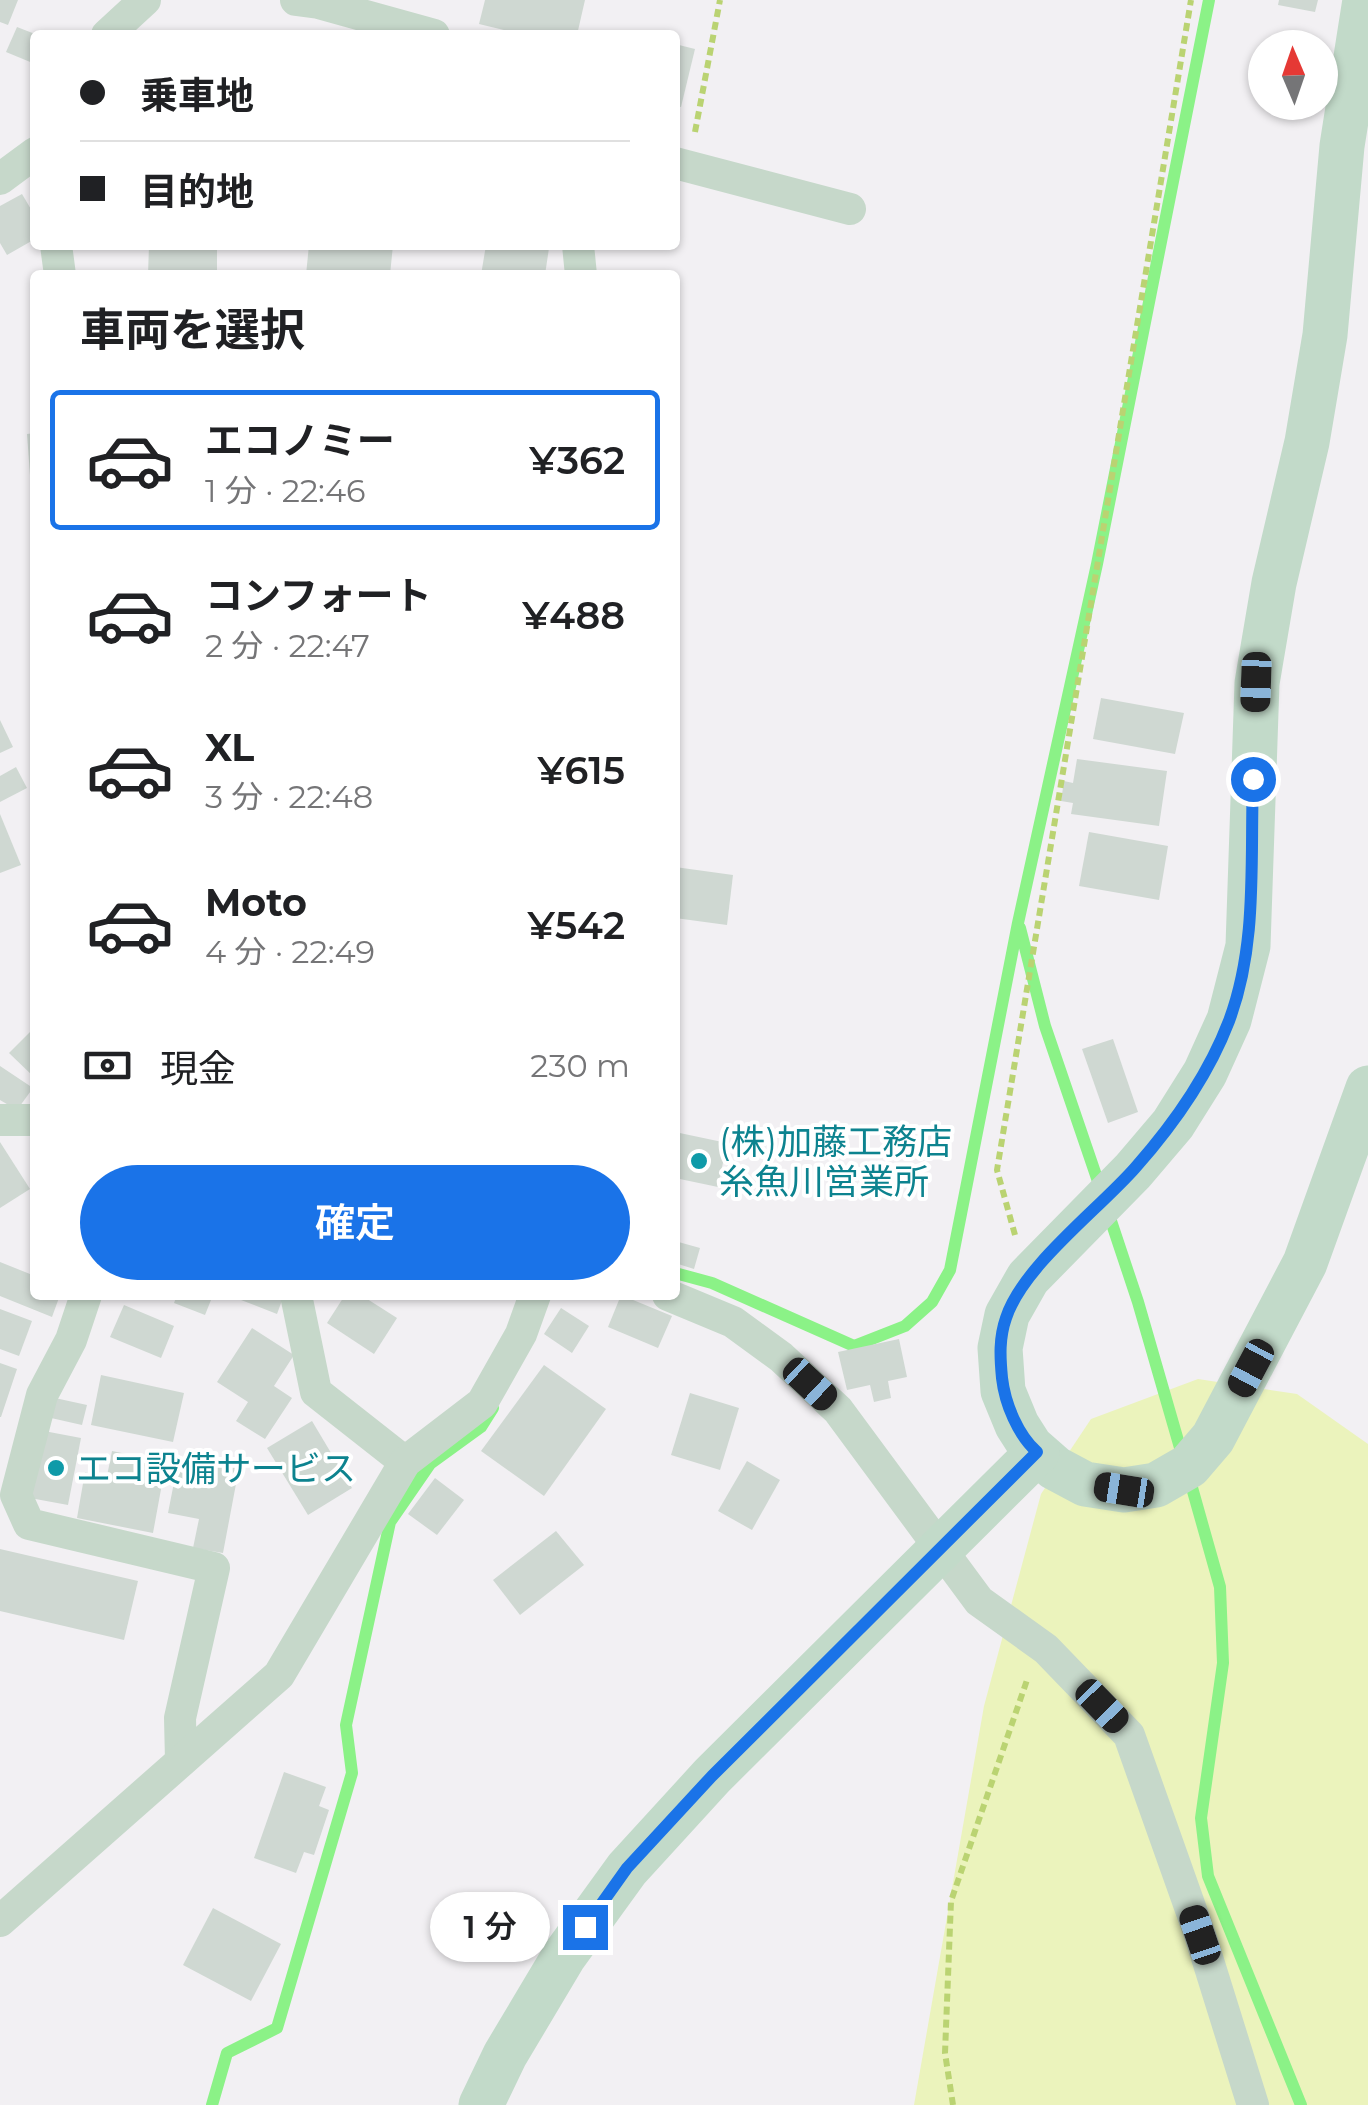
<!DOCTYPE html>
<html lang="ja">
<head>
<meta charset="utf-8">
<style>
  :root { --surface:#fff; --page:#f2f2f2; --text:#202124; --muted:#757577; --line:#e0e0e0; --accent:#1a73e8 }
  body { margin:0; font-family:Montserrat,"Noto Sans JP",sans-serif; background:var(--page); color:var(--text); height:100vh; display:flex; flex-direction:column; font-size:38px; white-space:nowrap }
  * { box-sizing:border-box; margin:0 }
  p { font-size:32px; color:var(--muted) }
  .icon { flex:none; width:55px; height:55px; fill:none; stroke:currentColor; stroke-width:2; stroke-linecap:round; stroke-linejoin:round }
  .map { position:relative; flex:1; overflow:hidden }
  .details { position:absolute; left:30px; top:270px; width:650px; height:1030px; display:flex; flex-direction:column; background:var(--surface); border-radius:10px; box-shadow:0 2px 8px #0004 }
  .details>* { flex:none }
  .banner { position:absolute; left:30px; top:30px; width:650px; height:220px; border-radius:10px; box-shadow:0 2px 8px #0004; display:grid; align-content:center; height:220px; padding:0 50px; background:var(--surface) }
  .needle { width:65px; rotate:358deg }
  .buttons { position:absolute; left:1248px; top:30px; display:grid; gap:20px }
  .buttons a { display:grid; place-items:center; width:90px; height:90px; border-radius:50%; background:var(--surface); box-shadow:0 2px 8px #0004; font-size:50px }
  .end { position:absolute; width:45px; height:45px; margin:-22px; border:12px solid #1a73e8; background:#fff; box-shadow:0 0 0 5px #fff }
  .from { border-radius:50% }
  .bubble { position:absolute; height:70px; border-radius:35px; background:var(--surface); box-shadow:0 2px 8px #0004; font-size:32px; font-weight:600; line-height:70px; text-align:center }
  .car { position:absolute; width:30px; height:60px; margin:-30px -15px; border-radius:12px; box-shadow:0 0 8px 2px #0007; background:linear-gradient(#222 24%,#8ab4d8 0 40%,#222 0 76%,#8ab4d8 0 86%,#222 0) }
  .banner b { display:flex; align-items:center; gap:35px; height:95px; font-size:38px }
  .banner b+b { border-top:2px solid var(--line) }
  .banner i { width:25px; height:25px; background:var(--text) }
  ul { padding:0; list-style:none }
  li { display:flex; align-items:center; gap:30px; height:140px; margin:0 20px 15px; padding:0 30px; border:5px solid transparent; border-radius:10px }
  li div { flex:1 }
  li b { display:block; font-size:38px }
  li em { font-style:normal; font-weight:600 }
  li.current { border-color:var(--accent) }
  li>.icon { width:90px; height:90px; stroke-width:1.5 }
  h2 { padding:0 50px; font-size:45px; line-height:120px }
  .pay { display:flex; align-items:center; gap:25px; height:110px; padding:0 50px; font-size:38px }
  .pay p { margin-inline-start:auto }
  .action { display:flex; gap:20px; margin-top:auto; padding:20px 50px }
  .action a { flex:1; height:115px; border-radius:60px; background:var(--accent); color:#fff; font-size:40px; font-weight:600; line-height:115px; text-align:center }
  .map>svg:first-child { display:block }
  .green { fill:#ebf3bc }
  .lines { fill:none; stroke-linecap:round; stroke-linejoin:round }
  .stream { stroke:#8bf287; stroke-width:12 }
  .building { fill:#cfd8d2 }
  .path { stroke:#bad372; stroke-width:6; stroke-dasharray:8 5; stroke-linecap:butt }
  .street { stroke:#c6d8ca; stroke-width:32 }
  .secondary { stroke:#c2dac9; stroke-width:45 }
  .route { stroke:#1a73e8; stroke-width:12 }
  .culture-dot { fill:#0f9aa8; stroke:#fff; stroke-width:4 }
  .labels { text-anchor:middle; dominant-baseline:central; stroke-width:8; stroke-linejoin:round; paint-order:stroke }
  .culture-label { font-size:35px; fill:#0d838f; stroke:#fff; text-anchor:start }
</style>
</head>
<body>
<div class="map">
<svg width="1368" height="2105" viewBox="0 0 1368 2105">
  <rect width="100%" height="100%" fill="#f2f0f3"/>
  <path class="green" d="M1198,1379l99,15 71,50v661h-454l70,-399 57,-212 50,-75z"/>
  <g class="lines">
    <g class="stream">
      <path d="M1020,928l25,98 56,164"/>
      <path d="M1107,1209l31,93 45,156"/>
      <path d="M675,1273l37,10 142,63 51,-20 27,-24 18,-32 68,-347 79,-359 112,-564"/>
      <path d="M1189,1477l31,110 3,76 -22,155 7,58 93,229"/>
      <path d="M212,2105l15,-52 50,-25 75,-255 -6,-48 44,-203 40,-58 51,-37 12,-19"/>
    </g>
  </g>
  <g class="building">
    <path d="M0,0h18l-10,25 -8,-3z"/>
    <path d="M485,0h100l-8,35h-52l-46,-11z"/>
    <path d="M1279,0h39l-3,12 -37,-7z"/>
    <path d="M17,27l18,7v30l-29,-12z"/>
    <path d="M675,44l20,5 -14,58 -6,-1z"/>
    <path d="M22,194l13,22v23l-28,16 -7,-12v-37z"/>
    <path d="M149,245h68v30h-69z"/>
    <path d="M309,245h84l-3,30h-84z"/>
    <path d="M486,245h41l22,3 -4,27h-64z"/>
    <path d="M35,433v70h-3l-5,-69z"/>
    <path d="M1101,698l83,15 -9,41 -82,-15z"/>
    <path d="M0,720l13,27 -13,6z"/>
    <path d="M1077,759l90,12 -8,55 -88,-12 2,-11 -12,-2 3,-20 9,2z"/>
    <path d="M16,767l11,21 -27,14v-26z"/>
    <path d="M0,814l21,51 -21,8z"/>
    <path d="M1089,832l79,14 -9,54 -80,-14z"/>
    <path d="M675,867l58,8 -6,50 -52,-7z"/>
    <path d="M30,1032l5,5v41l-26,-25z"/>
    <path d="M1113,1039l25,73 -30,11 -26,-74z"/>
    <path d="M0,1066l33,22 -16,22 -17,-10z"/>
    <path d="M675,1132l52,11 -9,44 -43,-9z"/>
    <path d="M0,1142l30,47 -30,19z"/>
    <path d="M675,1241l25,7 -6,21 -19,-6z"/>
    <path d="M0,1262l35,14v19h25l-8,22 -52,-21z"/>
    <path d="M177,1295h36l-8,20 -31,-12z"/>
    <path d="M228,1295h56l-7,19z"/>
    <path d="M345,1295h16l36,23 -23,36 -47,-31z"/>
    <path d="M621,1295l51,21 -14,32 -50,-21z"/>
    <path d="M124,1305l50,21 -13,32 -51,-21z"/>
    <path d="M561,1308l28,18 -17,27 -28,-19z"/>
    <path d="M0,1309l32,12 -13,35 -19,-7z"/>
    <path d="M252,1328l42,27 -20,31 18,12 -27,41 -29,-18 12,-19 -31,-20z"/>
    <path d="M899,1339l8,38 -19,4 3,17 -17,4 -4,-17 -23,5 -9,-38z"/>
    <path d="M0,1363l17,6 -16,48h-1z"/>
    <path d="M544,1365l62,44 -62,87 -63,-45z"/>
    <path d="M101,1375l83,18 -11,49 -82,-17z"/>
    <path d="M690,1393l49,15 -19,62 -49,-15z"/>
    <path d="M55,1398l32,7 -5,20 -31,-7z"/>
    <path d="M312,1421l40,67 -44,27 -41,-67z"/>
    <path d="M44,1431l37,7 -13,67 -38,-7z"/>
    <path d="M112,1451l54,11 -13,71 -76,-15 8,-46 22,4z"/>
    <path d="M179,1457l60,11 -16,85 -30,-5 6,-29 -31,-6z"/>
    <path d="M747,1461l33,19 -28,50 -34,-19z"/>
    <path d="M435,1478l29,22 -27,35 -29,-21z"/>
    <path d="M556,1531l28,34 -64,50 -27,-35z"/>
    <path d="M0,1549l138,32 -14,59 -124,-29z"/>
    <path d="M284,1772l42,15 -7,19 10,4 -15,45 -10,-3 -8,21 -42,-15z"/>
    <path d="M213,1908l68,36 -30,57 -68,-36z"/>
  </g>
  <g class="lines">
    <g class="path">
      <path d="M695,132l25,-132"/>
      <path d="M1015,1235l-18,-65 194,-1170"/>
      <path d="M953,2105l-8,-52 6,-152 76,-221"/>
    </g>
    <g class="street">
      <path d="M296,0l23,3 115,32"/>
      <path d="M107,35l38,-35"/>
      <path d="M675,163l175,46"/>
      <path d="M0,179l35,-26"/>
      <path d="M56,245l4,30"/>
      <path d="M578,245l3,30"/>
      <path d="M0,1120h35"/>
      <path d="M86,1295l-15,45 -29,55 -26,100 13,29 185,44 -34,150 1,43"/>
      <path d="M296,1295l20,97 89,70"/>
      <path d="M668,1295l65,27 48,35 57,53 141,191 67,48 83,86 71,200 53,170"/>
      <path d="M0,1921l279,-246 126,-213 77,-59 39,-69 14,-39"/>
    </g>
    <g class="secondary">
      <path d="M1365,0l-23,146 -17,189 -18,107 -33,141 -17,100 -9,263 -19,74 -24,53 -32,51 -40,47 -105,107 -21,37 -7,33 3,43 14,34 14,22 24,21 30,16 39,6 32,-5 33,-19 24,-28 92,-175 63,-175"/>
      <path d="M481,2105l24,-50 59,-99 63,-87 85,-93 325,-323"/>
    </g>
  </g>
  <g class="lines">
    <path class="route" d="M585,1927l42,-59 85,-92 325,-324c-19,-17 -32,-48 -35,-74 -2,-21 -3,-40 4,-60 17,-52 92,-108 129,-150 39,-44 73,-92 94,-147 29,-77 21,-161 24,-242"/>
  </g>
  <g class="culture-dot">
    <circle cx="699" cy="1161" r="10"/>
    <circle cx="56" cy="1468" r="10"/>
  </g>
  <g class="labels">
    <g class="culture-label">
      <text x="719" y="1141">(株)加藤工務店<tspan x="719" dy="40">糸魚川営業所</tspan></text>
      <text x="76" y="1468">エコ設備サービス</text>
    </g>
  </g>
</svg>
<div class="buttons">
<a><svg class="needle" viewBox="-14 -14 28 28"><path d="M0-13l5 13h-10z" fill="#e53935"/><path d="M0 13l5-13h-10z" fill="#757577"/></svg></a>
</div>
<i class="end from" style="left:1253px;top:779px"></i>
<i class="end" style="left:585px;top:1927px"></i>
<div class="bubble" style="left:430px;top:1892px;width:120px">1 分</div>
<i class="car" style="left:1256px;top:682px;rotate:182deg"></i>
<i class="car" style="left:1251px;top:1368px;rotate:208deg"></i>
<i class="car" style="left:810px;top:1384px;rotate:133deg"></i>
<i class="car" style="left:1124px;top:1490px;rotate:279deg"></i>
<i class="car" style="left:1102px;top:1706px;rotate:136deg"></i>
<i class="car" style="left:1200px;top:1935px;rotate:341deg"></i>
<div class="banner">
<b><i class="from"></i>乗車地</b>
<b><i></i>目的地</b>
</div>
<section class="details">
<h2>車両を選択</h2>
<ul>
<li class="current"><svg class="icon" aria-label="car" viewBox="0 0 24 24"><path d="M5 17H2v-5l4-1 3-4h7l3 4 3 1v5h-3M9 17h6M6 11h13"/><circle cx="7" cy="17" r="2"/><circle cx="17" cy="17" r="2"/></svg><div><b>エコノミー</b><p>1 分 · 22:46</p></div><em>¥362</em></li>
<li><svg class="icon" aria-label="car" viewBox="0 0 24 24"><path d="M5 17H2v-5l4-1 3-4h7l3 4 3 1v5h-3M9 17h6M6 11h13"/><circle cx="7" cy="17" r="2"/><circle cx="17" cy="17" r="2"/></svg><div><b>コンフォート</b><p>2 分 · 22:47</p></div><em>¥488</em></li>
<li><svg class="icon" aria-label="car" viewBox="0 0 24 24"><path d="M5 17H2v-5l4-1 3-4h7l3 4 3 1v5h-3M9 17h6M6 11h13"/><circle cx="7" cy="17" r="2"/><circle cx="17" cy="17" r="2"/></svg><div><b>XL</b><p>3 分 · 22:48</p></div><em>¥615</em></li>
<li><svg class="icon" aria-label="car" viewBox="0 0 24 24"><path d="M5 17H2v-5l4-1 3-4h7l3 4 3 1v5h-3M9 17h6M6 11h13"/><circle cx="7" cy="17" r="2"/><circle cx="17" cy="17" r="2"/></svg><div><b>Moto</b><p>4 分 · 22:49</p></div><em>¥542</em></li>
</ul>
<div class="pay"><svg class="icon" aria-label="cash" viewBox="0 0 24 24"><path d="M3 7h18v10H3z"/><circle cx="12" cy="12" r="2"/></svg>現金<p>230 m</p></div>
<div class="action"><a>確定</a></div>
</section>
</div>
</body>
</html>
